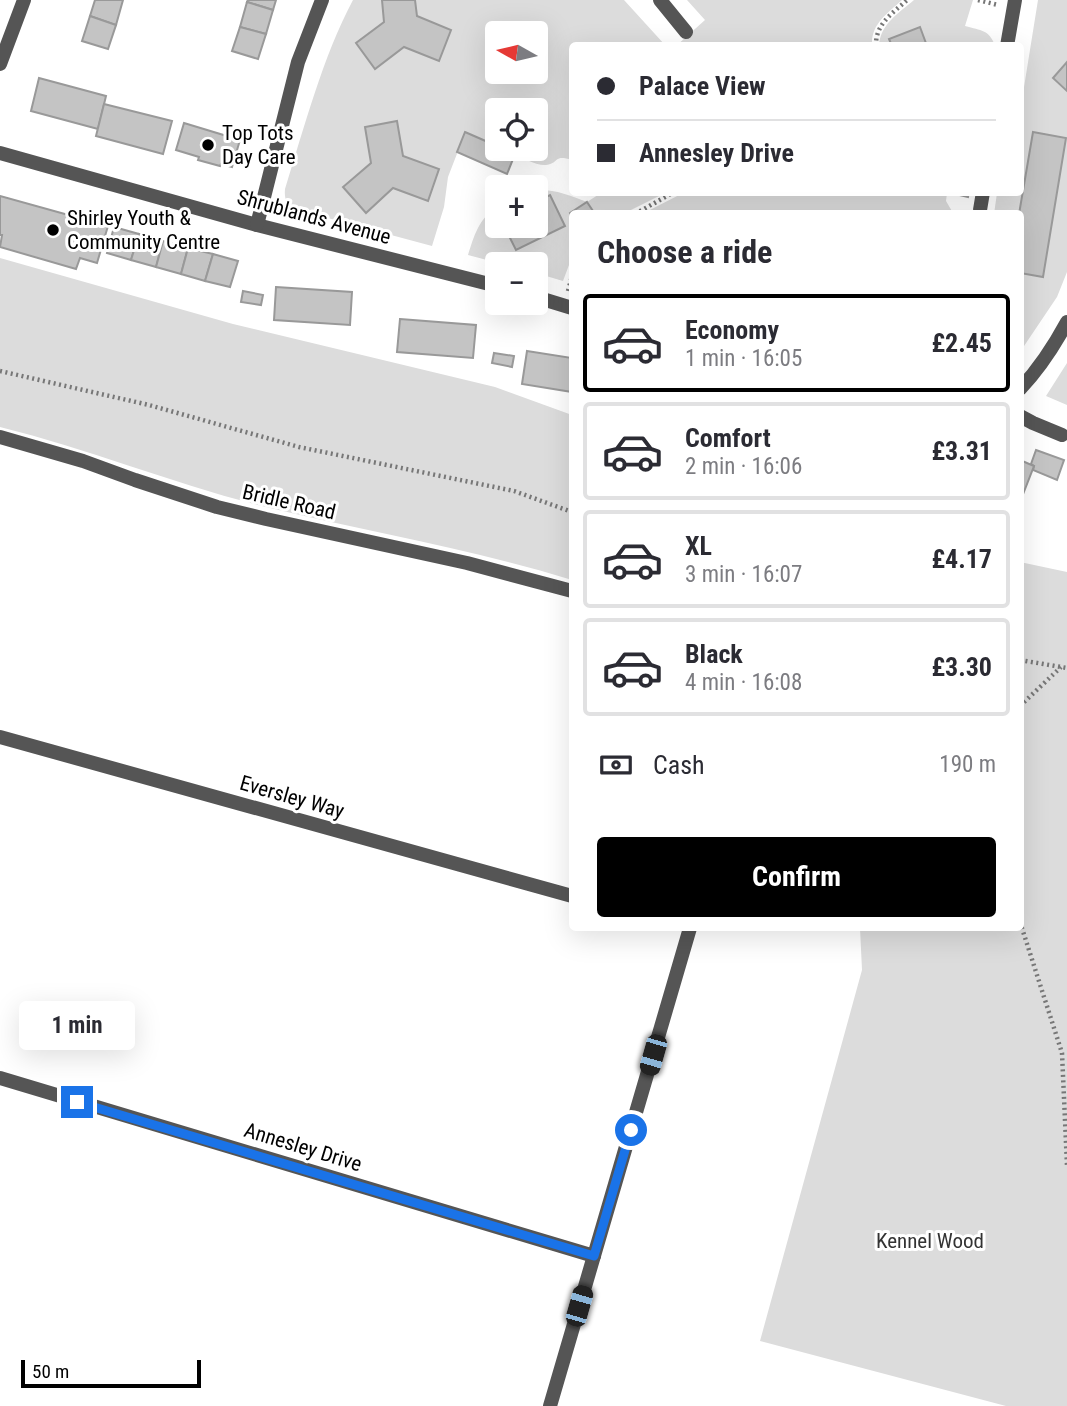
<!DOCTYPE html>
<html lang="en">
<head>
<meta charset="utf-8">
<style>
  :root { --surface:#fff; --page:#f7f7f7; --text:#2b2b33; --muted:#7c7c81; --line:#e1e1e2; --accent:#000 }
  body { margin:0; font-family:"Roboto Condensed",sans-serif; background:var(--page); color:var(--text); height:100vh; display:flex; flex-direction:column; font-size:26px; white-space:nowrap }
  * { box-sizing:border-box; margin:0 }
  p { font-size:23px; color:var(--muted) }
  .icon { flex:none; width:38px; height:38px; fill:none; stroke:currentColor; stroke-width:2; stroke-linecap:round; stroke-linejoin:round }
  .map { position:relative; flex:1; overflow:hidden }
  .panel { position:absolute; left:569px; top:210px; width:455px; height:721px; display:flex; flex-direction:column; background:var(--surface); border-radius:7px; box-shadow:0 7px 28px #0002 }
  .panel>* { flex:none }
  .banner { position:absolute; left:569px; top:42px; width:455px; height:154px; border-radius:7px; box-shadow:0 7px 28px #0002; display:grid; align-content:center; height:154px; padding:0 28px; background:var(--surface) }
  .needle { width:46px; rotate:278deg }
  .buttons { position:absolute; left:485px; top:21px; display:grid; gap:14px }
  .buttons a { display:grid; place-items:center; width:63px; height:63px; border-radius:7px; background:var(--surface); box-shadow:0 7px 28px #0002; font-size:35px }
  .scale { position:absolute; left:21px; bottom:18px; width:180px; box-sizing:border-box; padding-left:7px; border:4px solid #000; border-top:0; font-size:19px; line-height:24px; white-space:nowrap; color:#000; -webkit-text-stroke:5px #fff; paint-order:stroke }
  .end { position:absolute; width:32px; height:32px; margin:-16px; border:9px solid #1a73e8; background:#fff; box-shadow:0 0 0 4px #fff }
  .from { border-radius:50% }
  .bubble { position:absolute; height:49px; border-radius:7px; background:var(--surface); box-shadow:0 7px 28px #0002; font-size:23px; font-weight:700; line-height:49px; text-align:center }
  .car { position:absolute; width:21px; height:42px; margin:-21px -10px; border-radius:9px; box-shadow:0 0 5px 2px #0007; background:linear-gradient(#222 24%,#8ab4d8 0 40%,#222 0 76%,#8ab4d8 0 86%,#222 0) }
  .banner b { display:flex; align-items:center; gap:24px; height:66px; font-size:26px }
  .banner b+b { border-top:2px solid var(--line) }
  .banner i { width:18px; height:18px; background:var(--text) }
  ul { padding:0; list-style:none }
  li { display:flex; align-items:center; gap:21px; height:98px; margin:0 14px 10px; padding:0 14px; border:4px solid var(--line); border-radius:7px }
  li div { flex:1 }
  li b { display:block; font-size:26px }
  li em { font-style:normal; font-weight:700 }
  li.on { border-color:var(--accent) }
  li>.icon { width:63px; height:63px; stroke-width:1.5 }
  h2 { padding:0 28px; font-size:32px; line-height:84px }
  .pay { display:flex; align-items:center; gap:18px; height:77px; padding:0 28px; font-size:26px }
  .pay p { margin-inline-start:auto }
  .primary-button { display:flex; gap:14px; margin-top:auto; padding:14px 28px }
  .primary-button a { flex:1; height:80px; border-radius:7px; background:var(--accent); color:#fff; font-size:28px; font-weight:700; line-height:80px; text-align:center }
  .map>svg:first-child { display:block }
  .green { fill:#dcdcdc; fill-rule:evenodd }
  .building { fill:#c4c4c4; stroke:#999; stroke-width:2 }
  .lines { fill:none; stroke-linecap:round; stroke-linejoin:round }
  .path { stroke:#777; stroke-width:4.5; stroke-dasharray:2 3.5; stroke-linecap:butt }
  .service { stroke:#555; stroke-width:14 }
  .minor { stroke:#555; stroke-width:14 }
  .route { stroke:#1a73e8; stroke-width:9 }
  .poi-dot { fill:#000; stroke:#fff; stroke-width:2.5 }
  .labels { text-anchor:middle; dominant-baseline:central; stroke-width:6; stroke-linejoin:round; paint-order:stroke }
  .poi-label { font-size:21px; fill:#000; stroke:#fff; text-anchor:start }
  .street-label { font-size:21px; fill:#000; stroke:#fff }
  .park-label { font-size:21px; fill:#333; stroke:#fff }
</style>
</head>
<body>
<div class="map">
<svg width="1067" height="1406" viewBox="0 0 1067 1406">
  <rect width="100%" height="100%" fill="#fff"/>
  <g class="green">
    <path d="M353,0h271l41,45 -93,1v114c-19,-6 -12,3 -26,5 -11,1 -33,-12 -43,-16h33v-39h-39v36l-32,-13 -17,44 -4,30 -12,39 -134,-36c-11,-4 -14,-10 -13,-21 19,-61 38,-133 68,-189zM497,33h39v39h-39z"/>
    <path d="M687,0h215c-15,14 -31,24 -30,45l-196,1 29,-26z"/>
    <path d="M914,0h59l-8,26c17,5 23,3 30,19l-116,1c1,-22 20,-33 35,-46z"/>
    <path d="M1038,0h29v272l-10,25 -37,55v-138h-26l3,-21 23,-1v-80z"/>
    <path d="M536,190c18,-1 34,5 51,12l14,-9h64l-40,20 -53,1v43l-9,24 -27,-8v-9h-34l-34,-9c6,-19 11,-37 29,-48v19h39z"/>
    <path d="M683,193h264l-1,8 7,12h-309z"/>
    <path d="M0,258l233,66 262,63 77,28v165c-100,-31 -204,-48 -306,-73 -90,-22 -176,-58 -266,-80z"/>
    <path d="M1067,363v42l-21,-9z"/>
    <path d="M1020,562l47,10v834h-61l-246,-65 102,-371 -2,-42h160z"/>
  </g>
  <g class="building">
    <path d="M95,0h28l-7,25 -26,-9z"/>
    <path d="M248,0h28l-3,10 -26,-8z"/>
    <path d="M382,0h33l2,16 34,14 -12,31 -35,-14 -29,22 -19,-26 28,-21z"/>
    <path d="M247,2l26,8 -7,24 -26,-7z"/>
    <path d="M90,16l26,9 -8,24 -26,-8z"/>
    <path d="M240,27l26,7 -8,25 -26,-8z"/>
    <path d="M920,27l7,19h-35l-3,-7z"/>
    <path d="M1067,62v29l-14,-13z"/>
    <path d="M39,78l67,18 -8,33 -67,-18z"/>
    <path d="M104,104l68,17 -9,33 -67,-18z"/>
    <path d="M397,121l6,35 36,13 -11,32 -35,-13 -27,25 -23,-26 28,-24 -6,-36z"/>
    <path d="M184,123l56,17 -8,27 -11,-3 -1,2 -22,-6 1,-3 -23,-7z"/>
    <path d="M465,132l32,14v3h6l12,5 -8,20 -50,-22z"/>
    <path d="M1033,132l33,6 -23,139 -23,-4 -1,-59z"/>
    <path d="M947,192h22l-1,5z"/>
    <path d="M550,195l15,31 -49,24 -12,-24h32v-24z"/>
    <path d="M0,196l108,30 -11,37 -17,-5 -4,11 -76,-22 2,-12h-2z"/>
    <path d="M587,202l6,9 -4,3h-17v3l-2,-4z"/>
    <path d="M114,227l25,7 -8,26 -24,-7z"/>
    <path d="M139,234l24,7 -7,26 -25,-7z"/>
    <path d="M163,241l25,7 -7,26 -25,-7z"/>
    <path d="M188,248l25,6 -8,27 -24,-7z"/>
    <path d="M213,254l25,7 -8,26 -25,-6z"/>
    <path d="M276,287l76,5 -2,33 -76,-5z"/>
    <path d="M243,291l20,4 -2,10 -20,-3z"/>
    <path d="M400,319l76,6 -3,33 -76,-6z"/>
    <path d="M527,351l45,7v34l-50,-8z"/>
    <path d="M494,353l20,3 -2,11 -20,-4z"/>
    <path d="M1036,450l28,10 -7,20 -24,-10 1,-4 -3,-2z"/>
    <path d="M1020,460l14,6 -14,36z"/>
  </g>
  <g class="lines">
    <g class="path">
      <path d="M978,0l20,5"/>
      <path d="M876,46c-1,-22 17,-33 31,-46"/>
      <path d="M635,214l39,-22"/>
      <path d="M568,291l4,-15"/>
      <path d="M0,371l149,34 150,42 215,44 58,21"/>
      <path d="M1020,660l47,8"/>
      <path d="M1020,706l41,-39"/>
      <path d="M1020,922l42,131 5,112"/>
    </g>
    <path class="service" d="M1020,416l13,7 29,12"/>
    <g class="minor">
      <path d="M660,0l26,32"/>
      <path d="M1007,46l8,-46"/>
      <path d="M0,64l24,-64"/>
      <path d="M0,153l257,72 240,61"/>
      <path d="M980,210l3,-18"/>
      <path d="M257,225l41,-163 24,-62"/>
      <path d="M536,297l36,11"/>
      <path d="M1020,389c19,-20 34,-43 47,-67"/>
      <path d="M0,437l83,24 52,19 82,27 49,12 201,44 105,28"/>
      <path d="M0,737l572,159"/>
      <path d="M0,1078l594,178"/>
      <path d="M550,1406l140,-478"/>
    </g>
  </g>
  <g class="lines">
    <path class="route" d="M77,1102l517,154 37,-126"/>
  </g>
  <g class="poi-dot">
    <circle cx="208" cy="145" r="7"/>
    <circle cx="53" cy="230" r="7"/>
  </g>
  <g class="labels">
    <g class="poi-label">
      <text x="222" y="133">Top Tots<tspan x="222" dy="24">Day Care</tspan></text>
      <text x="67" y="218">Shirley Youth &amp;<tspan x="67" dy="24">Community Centre</tspan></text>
    </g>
    <g class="street-label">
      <text transform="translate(314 217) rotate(15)">Shrublands Avenue</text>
      <text transform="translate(289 502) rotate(13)">Bridle Road</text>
      <text transform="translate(292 797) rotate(16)">Eversley Way</text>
      <text transform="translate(303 1147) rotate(17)">Annesley Drive</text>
    </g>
    <g class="park-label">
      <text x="930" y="1241">Kennel Wood</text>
    </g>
  </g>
</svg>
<div class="buttons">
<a><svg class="needle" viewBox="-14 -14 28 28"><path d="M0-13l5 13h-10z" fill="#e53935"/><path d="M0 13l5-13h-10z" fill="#7c7c81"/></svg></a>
<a><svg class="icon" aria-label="locate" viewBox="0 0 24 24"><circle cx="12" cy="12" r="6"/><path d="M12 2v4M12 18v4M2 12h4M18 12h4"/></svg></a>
<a>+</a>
<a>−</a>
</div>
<div class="scale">50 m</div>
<i class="end from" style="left:631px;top:1130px"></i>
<i class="end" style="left:77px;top:1102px"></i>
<div class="bubble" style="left:19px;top:1001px;width:116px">1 min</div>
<i class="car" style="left:653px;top:1055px;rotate:196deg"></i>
<i class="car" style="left:579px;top:1306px;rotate:16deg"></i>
<div class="banner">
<b><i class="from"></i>Palace View</b>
<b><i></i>Annesley Drive</b>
</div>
<section class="panel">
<h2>Choose a ride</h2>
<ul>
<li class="on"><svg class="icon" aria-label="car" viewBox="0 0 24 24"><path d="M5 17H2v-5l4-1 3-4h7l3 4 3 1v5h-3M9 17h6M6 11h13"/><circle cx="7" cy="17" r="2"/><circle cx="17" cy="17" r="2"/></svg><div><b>Economy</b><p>1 min · 16:05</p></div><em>£2.45</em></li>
<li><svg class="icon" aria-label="car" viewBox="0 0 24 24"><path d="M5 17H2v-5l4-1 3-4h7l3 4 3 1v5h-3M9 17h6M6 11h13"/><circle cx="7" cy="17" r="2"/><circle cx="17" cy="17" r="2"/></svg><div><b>Comfort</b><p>2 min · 16:06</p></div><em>£3.31</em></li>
<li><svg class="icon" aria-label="car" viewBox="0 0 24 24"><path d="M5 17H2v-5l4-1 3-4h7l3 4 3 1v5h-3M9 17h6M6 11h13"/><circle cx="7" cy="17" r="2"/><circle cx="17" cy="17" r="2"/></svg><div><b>XL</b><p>3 min · 16:07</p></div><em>£4.17</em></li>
<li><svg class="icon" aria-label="car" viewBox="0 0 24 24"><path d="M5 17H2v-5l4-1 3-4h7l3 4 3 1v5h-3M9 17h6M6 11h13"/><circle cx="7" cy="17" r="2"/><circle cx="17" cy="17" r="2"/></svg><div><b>Black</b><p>4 min · 16:08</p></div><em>£3.30</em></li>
</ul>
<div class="pay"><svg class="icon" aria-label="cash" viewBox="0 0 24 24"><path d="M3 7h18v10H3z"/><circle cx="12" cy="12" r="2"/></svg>Cash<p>190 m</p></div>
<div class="primary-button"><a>Confirm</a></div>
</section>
</div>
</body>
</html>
